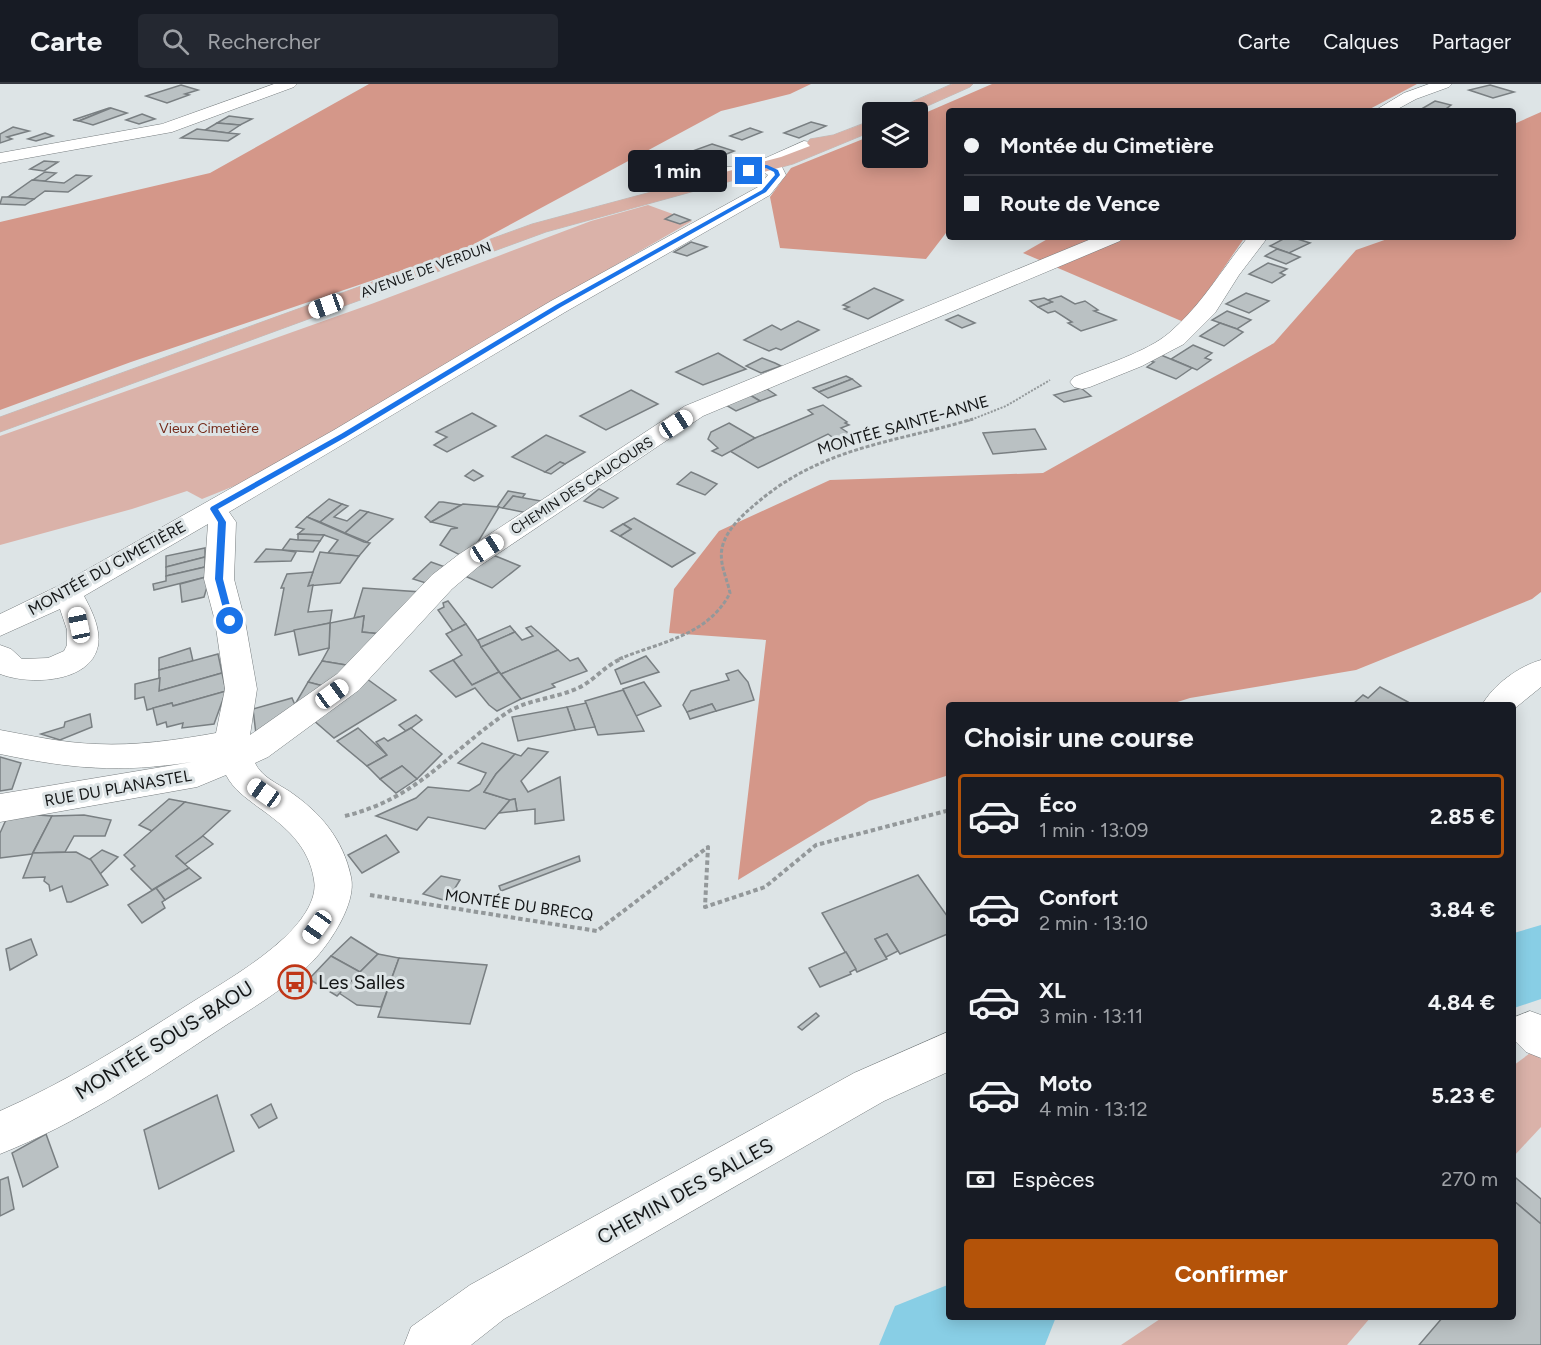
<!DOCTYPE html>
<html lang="fr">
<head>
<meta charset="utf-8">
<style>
  :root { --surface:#171b24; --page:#242831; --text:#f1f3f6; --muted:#9ea1a6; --line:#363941; --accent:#b45309 }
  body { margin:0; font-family:Figtree,sans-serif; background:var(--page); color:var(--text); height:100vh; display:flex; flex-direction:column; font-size:22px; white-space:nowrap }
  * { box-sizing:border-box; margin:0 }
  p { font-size:20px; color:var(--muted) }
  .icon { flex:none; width:33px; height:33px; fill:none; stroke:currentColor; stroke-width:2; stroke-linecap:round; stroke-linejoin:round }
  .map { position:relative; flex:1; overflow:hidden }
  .sheet { position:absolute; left:946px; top:618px; width:570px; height:618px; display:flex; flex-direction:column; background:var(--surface); border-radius:6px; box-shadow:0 3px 15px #0003 }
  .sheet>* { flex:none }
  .banner { position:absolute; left:946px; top:24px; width:570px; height:132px; border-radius:6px; box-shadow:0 3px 15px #0003; display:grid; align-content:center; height:132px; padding:0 18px; background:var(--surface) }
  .buttons { position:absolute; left:862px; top:18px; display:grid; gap:12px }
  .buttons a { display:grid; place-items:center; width:66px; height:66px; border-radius:6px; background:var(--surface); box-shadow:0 3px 15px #0003; font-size:30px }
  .end { position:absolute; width:27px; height:27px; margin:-14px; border:8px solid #1a73e8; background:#fff; box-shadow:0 0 0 3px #fff }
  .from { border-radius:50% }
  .bubble { position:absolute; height:42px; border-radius:6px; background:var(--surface); box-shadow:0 3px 15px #0003; font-size:20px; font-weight:700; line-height:42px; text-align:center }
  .car { position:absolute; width:18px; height:36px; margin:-18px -9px; border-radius:8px; box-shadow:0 0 4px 2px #0007; background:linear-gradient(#fff 24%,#345 0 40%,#fff 0 76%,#345 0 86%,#fff 0) }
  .banner b { display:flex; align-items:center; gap:21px; height:57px; font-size:22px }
  .banner b+b { border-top:2px solid var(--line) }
  .banner i { width:15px; height:15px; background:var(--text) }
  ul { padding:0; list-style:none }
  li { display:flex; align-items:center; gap:18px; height:84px; margin:0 12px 9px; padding:0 6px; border:3px solid transparent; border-radius:6px }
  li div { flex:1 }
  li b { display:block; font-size:22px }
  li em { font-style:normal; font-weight:700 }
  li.on { border-color:var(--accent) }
  li>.icon { width:54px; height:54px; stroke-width:1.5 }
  h2 { padding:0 18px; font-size:27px; line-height:72px }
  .pay { display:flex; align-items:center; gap:15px; height:66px; padding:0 18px; font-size:22px }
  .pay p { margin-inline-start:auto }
  .button { display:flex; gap:12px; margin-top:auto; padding:12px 18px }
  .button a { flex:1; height:69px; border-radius:6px; background:var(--accent); color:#fff; font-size:24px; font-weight:700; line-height:69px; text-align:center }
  header { display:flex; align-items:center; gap:36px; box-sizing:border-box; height:84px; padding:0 30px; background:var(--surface); border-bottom:2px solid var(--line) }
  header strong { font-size:28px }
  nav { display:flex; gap:33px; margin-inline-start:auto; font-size:21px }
  .search { width:420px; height:54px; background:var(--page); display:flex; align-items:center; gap:15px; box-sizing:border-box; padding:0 21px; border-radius:6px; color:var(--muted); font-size:22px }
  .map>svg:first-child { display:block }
  .green { fill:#dab2a9 }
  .forest { fill:#d49789 }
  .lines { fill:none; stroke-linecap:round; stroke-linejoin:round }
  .river { fill:#88cee5; fill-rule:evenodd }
  .building { fill:#bac1c3; stroke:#797f82; stroke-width:1.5 }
  .minor-casing { stroke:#787e80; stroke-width:1 }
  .major-casing { stroke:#bdbebe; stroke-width:1 }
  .path-far2 { stroke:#93989a; stroke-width:2; stroke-dasharray:2 1.5; stroke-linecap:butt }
  .path-far1 { stroke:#93989a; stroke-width:3; stroke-dasharray:4 2; stroke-linecap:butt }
  .path { stroke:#93989a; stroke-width:4; stroke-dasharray:4.5 3; stroke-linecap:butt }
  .minor { fill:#fff; fill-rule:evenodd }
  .major { fill:#daafa4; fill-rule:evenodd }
  .route { fill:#1a73e8 }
  .labels { text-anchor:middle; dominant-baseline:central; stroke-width:6; stroke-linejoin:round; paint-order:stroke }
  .far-street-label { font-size:14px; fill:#141617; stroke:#dde4e6 }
  .far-park-label { font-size:14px; fill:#732a1a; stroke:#dde4e6 }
  .street-label { font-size:16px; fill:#141617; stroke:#dde4e6 }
  .near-poi-label { font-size:20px; fill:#141617; stroke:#dde4e6; text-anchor:start }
  .near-street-label { font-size:20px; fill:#141617; stroke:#dde4e6 }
</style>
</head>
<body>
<header>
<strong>Carte</strong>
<div class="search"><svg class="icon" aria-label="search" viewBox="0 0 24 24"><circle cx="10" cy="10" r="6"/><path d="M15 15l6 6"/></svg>Rechercher</div>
<nav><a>Carte</a><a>Calques</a><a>Partager</a></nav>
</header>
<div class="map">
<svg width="1541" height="1261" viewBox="0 0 1541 1261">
  <rect width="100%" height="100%" fill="#dde4e6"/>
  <g class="green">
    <path d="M648,121l44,16 -130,75 -298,178 -62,25 -15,-8 -55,18 -132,36v-109l374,-133 217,-82z"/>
    <path d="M1537,964l4,12v67l-27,29v-91z"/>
    <path d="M1163,1233h208l-24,28h-226z"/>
  </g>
  <g class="forest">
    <path d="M369,0h442l-21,10 -69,17 -256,138 -334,113 -131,48v-188l210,-49z"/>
    <path d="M992,0h425l-51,27h-416l-1,118 -23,30 -146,-11 -10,-51 21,-29 82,-33v23h45v-42z"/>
    <path d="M1541,28v480l-9,7 -176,71 -166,28 -22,7h-218l-1,70 -80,26 -131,79 28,-240 -97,-7 5,-44 45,-58 111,-51 213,-7 231,-130 82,-93 37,-13h121v-113z"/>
    <path d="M1051,153h194l-59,86 -163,-70z"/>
  </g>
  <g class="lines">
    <g class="river">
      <path d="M1541,841v74l-27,9v-75z"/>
      <path d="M950,1200v33h106l-11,28h-166l16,-39z"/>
    </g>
  </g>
  <g class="building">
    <path d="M181,1l17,5 -13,4 4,1 -22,8 -21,-7z"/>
    <path d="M1490,1l24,7 -21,6 -24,-8z"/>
    <path d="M1435,17l16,4 -4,3 10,2 -39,1z"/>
    <path d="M109,24h2l-32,13 -6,-1z"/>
    <path d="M111,24l16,5 -34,12 -14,-4z"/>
    <path d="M142,30l13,5 -16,5 -13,-4z"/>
    <path d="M229,32l23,3 -12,6 -23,-2z"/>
    <path d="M811,38l15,4 -27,12 -15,-5z"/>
    <path d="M217,39l23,2 -12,8 -23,-3z"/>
    <path d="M13,43l16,4 -22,6 5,2 -12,4v-9z"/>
    <path d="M750,44l12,4 -20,8 -12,-4z"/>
    <path d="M197,45l31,4 11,1 -11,7 -47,-3z"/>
    <path d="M45,49l8,3 -17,5 -8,-2z"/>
    <path d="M712,60l22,7 -50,20 -22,-9z"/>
    <path d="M44,77l14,1 -14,9 -14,-2z"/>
    <path d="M666,80l18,7 5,1 -21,6 -22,-7z"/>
    <path d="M702,80l8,3 -21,5 -5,-1z"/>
    <path d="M45,88l11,1 -11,8 -12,-1z"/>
    <path d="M76,91l15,1 -23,16 -23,-1 -11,8 -26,-2 24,-17 32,3z"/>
    <path d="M2,113h6l26,2 -9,6 -25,-1z"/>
    <path d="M674,130l16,6 -10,4 -15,-5z"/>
    <path d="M1287,153h4l19,6 -21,10 -19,-7z"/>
    <path d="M691,158l16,5 -20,9 -13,-4z"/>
    <path d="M1277,165l12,4 11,4 -14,7 -21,-8z"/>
    <path d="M1268,179l19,6 -7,4 5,2 -13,8 -23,-9z"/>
    <path d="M874,204l29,12 -35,19 -24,-10 5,-2 -6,-2z"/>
    <path d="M1246,209l23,8 -20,12 -23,-9z"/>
    <path d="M1061,212l14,8 10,-3 13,9 -4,1 22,9 -35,11 -13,-8 4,-1 -17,-11 -7,2 -10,-6 14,-5 -5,-2z"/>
    <path d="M1044,214l8,4 -14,5 -8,-6z"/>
    <path d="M1227,227l24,9 -14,9 -25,-9z"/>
    <path d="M958,231l17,8 -13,5 -16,-8z"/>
    <path d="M798,237l21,9 -38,20 -5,-2 -7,3 -25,-11 28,-15 9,5z"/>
    <path d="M1220,239l17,6 6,3 -19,14 -24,-10z"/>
    <path d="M1193,261l19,8 -7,5 6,2 -14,10 -26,-11z"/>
    <path d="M718,269l28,16 -43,16 -27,-13z"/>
    <path d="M1161,271l31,13 -16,11 -29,-12 7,-5 -4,-1z"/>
    <path d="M762,274l13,5 6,3 -20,7 -15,-7z"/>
    <path d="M846,292l6,3 -33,13 -6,-4z"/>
    <path d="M852,295l9,7 -33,12 -9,-6z"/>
    <path d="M1081,304l10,8 -27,6 -10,-7z"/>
    <path d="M767,305l9,6 -16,6 -10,-6z"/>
    <path d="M631,306l27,14 -52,26 -26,-14z"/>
    <path d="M750,311l10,6 -24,10 -12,-7z"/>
    <path d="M823,321l24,17 -2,1 4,2 -8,3 12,8 -14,6 -11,-8 -70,34 -28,-17 25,-13 58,-24 -5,-4z"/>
    <path d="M472,329l24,13 -49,26 -13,-7 13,-8 -11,-5z"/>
    <path d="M729,339l26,15 -33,18 -10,-5 6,-3 -10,-9 3,-7z"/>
    <path d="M1035,345l11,20 -53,5 -10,-21z"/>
    <path d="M546,351l39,17 -20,12 -5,-2 -15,10 -33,-15z"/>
    <path d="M560,378l5,2 -14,10 -6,-2z"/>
    <path d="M473,386l10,6 -9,5 -9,-5z"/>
    <path d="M691,388l7,3 19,9 -12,11 -28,-11z"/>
    <path d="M599,405l19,9 -15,10 -19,-7z"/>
    <path d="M508,407l17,3 -3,4 -9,-2 -10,12 -6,-1z"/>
    <path d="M513,412l28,5 -9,13 -29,-6z"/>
    <path d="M329,415l13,5 -22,18 -13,-5z"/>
    <path d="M439,418h4l18,3 -30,17 -6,-5z"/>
    <path d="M342,420l6,2 -14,11 13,4 13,-11 8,2 -23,21 -25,-11z"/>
    <path d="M463,420l36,3 -27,45 -8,5 -24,-12 11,-16 7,-1 -27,-6z"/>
    <path d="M368,428l25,7 -26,23 -22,-9z"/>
    <path d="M307,433l57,25 6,1 -11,13 -31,-3 10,-13 -14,-5 -26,-1 6,-5 -8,-2z"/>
    <path d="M634,434l61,35 -23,14 -52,-31 11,-7 -8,-5z"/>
    <path d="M623,440l8,5 -11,7 -9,-5z"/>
    <path d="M298,450l26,1 -4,6 -22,-1z"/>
    <path d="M290,455l8,1 22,1 -7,11 -31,-2z"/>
    <path d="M205,464v9l-39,10v-11z"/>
    <path d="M266,465l16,1 14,2 -5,9 -36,1z"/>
    <path d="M320,468l8,1 31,3 -19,27 -32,3z"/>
    <path d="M493,471l27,11 -28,22 -27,-12z"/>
    <path d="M205,473v10l-39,9v-9z"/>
    <path d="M431,478l17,6 -19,16 -16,-5z"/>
    <path d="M205,483l1,10 -52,13 -1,-6 13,-3v-5z"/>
    <path d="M313,488l-5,14 5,-1 -5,27 24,-2 -2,13 -55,12 9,-47h-3l6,-14z"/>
    <path d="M206,493l1,10 -3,10 -22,5 -2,-18z"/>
    <path d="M363,504l58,4 -39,42 -20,-2 2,-16 -10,2z"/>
    <path d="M448,517l18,23 -13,7 -15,-21 6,-3 -1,-4z"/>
    <path d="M364,532l-2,16 20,2 -30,32 -30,-5 7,-13 1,-25z"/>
    <path d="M330,539l-1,25 -30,7 -5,-25z"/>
    <path d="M466,540l33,48 -27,13 -19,-25 9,-5 -16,-21z"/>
    <path d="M510,542l5,6 -34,15 -3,-7z"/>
    <path d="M531,542l27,24 -57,24 -20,-27 34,-15 7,8 11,-4 -7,-8z"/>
    <path d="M190,564l3,13 -34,9v-12z"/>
    <path d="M558,566l12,11 8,-3 9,13 -35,13 3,3 -34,12 -20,-25z"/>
    <path d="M218,570l4,19 -63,18v-21z"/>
    <path d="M646,572l13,16 -38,12 -6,-14z"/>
    <path d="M453,576l19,25 27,-13 22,27 -24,12 -8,-6 -14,-17 -19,9 -26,-26z"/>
    <path d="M322,577l30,5 -25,21 -19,-5z"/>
    <path d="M738,586l10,12 6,18 -38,11 -4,-7 -25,8 -4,-7 8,-14 38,-11 -3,-6z"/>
    <path d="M222,589l4,18 -53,15 -1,-3 -25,7 -3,-13 -9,2v-15l25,-6 -1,13z"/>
    <path d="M363,592l33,24 -62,38 -22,-19z"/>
    <path d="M308,598l19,5 -33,19z"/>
    <path d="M644,598l17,24 -25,10 -13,-27z"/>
    <path d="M1380,603l28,15 -3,3 -52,-1 10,-9 5,3z"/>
    <path d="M623,606l21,41 -46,4 -13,-34z"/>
    <path d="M226,607l-12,33 -32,4 1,-5 -16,4 -1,-5 -9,3 -4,-17 19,-5 1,3z"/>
    <path d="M292,614l3,7 -39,29 -3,-25z"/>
    <path d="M586,619l9,24 -20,3 -8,-23z"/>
    <path d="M712,620l4,7 -26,8 -3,-7z"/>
    <path d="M567,623l8,23 -57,11 -6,-24z"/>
    <path d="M90,630l2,13 -32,13 -19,-6 23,-7 1,-5z"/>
    <path d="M416,631l6,5 -11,8 -5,3 -7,-6z"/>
    <path d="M358,644l29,27 -20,11 -30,-25z"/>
    <path d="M411,644l31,26 -25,25 -15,-13 -22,13 -13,-13 20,-11 -11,-13 8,-4 4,3z"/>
    <path d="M482,659l33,11 -19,20 -12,18 26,8 -25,29 -57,-12 -11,13 -41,-14 40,-18 12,-11 41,4 11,-7 6,-11 -28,-10z"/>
    <path d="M528,664l20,4 -27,29 7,11 32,-15 4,43 -29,4v-15l-18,2 -2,-12 -5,1 -26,-8 12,-18 19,-20 6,2z"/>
    <path d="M0,673l21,6 -9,26 -12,2z"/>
    <path d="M402,682l15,13 -21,14 -16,-14z"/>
    <path d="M169,715l16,3 -33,29 -13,-6z"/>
    <path d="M515,715l2,12 -18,2 11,-13z"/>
    <path d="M185,718l45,9 -34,31 -20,14 13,12 -37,22 -21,-21 4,-3 -11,-11z"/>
    <path d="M9,729l43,3 -20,38 -32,4v-25z"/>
    <path d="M84,731l27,5 -6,16h-31l-9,16 -32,1 19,-37z"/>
    <path d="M386,751l13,17 -37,21 -14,-18z"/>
    <path d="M203,752l10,8 -28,20 -9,-8z"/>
    <path d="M102,766l16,7 -18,17 -10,-15z"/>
    <path d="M76,768l15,8 17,25 -37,17h-4l-5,-16 -12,5 -1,-6 -5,-4 1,-4 -22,1 10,-25z"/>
    <path d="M579,772l1,5 -79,30 -2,-5z"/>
    <path d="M189,784l12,10 -36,22 -9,-12z"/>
    <path d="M918,791l32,45v13l-50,21 -13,-20 -12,5 12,20 -30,13 -35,-59z"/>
    <path d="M441,792l19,4 -13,21 -24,-7z"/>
    <path d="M156,804l9,12 -3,2 3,6 -23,15 -14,-18z"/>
    <path d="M887,850l11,17 -12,6 -11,-18z"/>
    <path d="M351,853l27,17 -18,18 -29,-16z"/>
    <path d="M31,855l6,16 -27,15 -4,-21z"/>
    <path d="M846,868l10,17 -6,3 1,2 -31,13 -11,-19z"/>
    <path d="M378,870l21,4 -18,49 -24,-2 -18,-12z"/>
    <path d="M331,872l29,16 -23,24 -28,-17z"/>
    <path d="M399,874l88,7 -17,59 -92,-7z"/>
    <path d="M816,929l3,3 -17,14 -4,-3z"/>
    <path d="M217,1011l17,56 -75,38 -15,-59z"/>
    <path d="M271,1020l6,14 -18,10 -8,-13z"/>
    <path d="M46,1050l12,33 -35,20 -11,-34z"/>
    <path d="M8,1093l6,32 -14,7v-36z"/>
    <path d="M1516,1094l25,21v25l-27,-23v-20z"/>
    <path d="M1514,1117l27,23v121h-122l24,-28h71z"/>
  </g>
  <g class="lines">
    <defs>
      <g id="minor">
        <path d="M274,0h23l-3,3 -122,45 -172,31v-10l162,-29z"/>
        <path d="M1429,0h23l-3,3 -33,12 -22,12h-20l30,-18z"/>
        <path d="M804,57l6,1 3,4 -3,4 -33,15 5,2 4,8 -16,20 -203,116 -338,201 7,10 -2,57 11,42 12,68 -7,46 87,-61 95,-99 26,-20 227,-149 411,-169h27l-3,4 -417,175 -225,151 -26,22 -93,101 -91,67 -13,6c6,13 21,20 34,28 32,22 54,48 62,86 6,26 -21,66 -38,84 -27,28 -64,49 -96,70 -70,46 -139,92 -217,123v-43c66,-29 126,-67 186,-105 33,-21 69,-41 98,-68 15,-14 34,-37 30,-58 -5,-34 -29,-54 -56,-73 -13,-10 -24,-17 -32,-32l-29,12 -197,35v-28l192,-32c-73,11 -120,7 -192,-8v-24c32,6 64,13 96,14 40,2 81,-4 120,-11l9,-44 -10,-68 -11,-42 4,-55 -124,72c8,15 17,33 14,50 -8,38 -70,39 -98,28v-29l11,4 11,10 26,-1 16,-7 3,-6v-15l-7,-21 -60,27v-22l58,-28 276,-156 217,-129 207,-114 10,-12 -3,-2 -15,3 -49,4 -6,-1 -3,-4 3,-4 57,-7z"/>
        <path d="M1248,153h20l-29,38 -24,38 -31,31 -42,22 -52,21 -8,2 -8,-2 -4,-5 4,-5c27,-11 73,-25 95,-44 32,-27 53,-64 79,-96z"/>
        <path d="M1541,576v27l-27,22v-4h-32c11,-20 37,-39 59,-45z"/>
        <path d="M1530,927l11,4v43l-15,-6 -12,-12 1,-23z"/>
        <path d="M950,947v40l-66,30 -380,218 -33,26h-67l7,-18 59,-42 384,-212z"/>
      </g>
      <g id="major">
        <path d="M952,0h21l-3,3 -56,25h-20l2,-3z"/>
        <path d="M873,36v11l-80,33 -247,68 -546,200v-15l532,-193 249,-67 29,-11 -3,-3 3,-4 23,-4z"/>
      </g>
    </defs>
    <use href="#minor" class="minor-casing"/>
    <use href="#major" class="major-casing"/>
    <path class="path-far2" d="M968,337l38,-15 44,-26"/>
    <path class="path-far1" d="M619,575c41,-17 89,-23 111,-66 -3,-15 -11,-29 -8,-45 3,-15 17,-30 29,-40 68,-61 138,-64 222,-89"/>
    <g class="path">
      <path d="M345,732c73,-18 102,-62 160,-102 21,-15 50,-15 73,-26 16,-7 27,-23 45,-30"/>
      <path d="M370,811l227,36 111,-84 -3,60 60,-20 51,-42 134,-35"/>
    </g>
    <use href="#minor" class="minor"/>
    <use href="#major" class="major"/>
  </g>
  <path class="route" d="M767,81l11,5 2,5 -14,17 -205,115 -215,130 -128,72 8,13 -3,57 11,42 -7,2 -12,-44 3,-57 -8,-13 1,-2 130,-73 215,-129 206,-115 13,-15 -1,-3 -8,-4 -17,5 -3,-2 7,-5z"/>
  <defs>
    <symbol id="bus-ring" viewBox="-11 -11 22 22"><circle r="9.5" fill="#dde4e6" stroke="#c03617" stroke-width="1.5"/><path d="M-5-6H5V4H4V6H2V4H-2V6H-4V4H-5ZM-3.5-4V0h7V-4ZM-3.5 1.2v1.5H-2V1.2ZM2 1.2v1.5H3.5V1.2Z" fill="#c03617"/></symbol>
  </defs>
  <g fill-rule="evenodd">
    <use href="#bus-ring" x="276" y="879" width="38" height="38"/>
  </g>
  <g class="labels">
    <g class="far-street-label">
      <text transform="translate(426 186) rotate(-20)">AVENUE DE VERDUN</text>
      <text transform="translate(582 402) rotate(-33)">CHEMIN DES CAUCOURS</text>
    </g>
    <g class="far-park-label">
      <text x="209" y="344">Vieux Cimetière</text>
    </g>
    <g class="street-label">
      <text transform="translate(903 341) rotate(-16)">MONTÉE SAINTE-ANNE</text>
      <text transform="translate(107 484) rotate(-29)">MONTÉE DU CIMETIÈRE</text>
      <text transform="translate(118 704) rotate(-10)">RUE DU PLANASTEL</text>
      <text transform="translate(519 821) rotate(8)">MONTÉE DU BRECQ</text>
    </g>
    <g class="near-poi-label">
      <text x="318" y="898">Les Salles</text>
    </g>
    <g class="near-street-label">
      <text transform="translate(164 956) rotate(-32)">MONTÉE SOUS-BAOU</text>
      <text transform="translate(685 1107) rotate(-29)">CHEMIN DES SALLES</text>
    </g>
  </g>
</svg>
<div class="buttons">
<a><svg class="icon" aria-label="layers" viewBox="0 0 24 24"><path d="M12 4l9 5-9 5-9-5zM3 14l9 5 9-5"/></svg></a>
</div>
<i class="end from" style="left:230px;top:537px"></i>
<i class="end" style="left:749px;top:87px"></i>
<div class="bubble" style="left:628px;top:66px;width:99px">1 min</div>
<i class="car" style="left:326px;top:222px;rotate:250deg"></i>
<i class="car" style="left:676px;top:340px;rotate:57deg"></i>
<i class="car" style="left:487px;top:464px;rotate:57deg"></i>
<i class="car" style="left:79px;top:541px;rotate:348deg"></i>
<i class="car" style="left:332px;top:610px;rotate:54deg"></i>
<i class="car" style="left:264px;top:709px;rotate:305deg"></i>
<i class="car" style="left:317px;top:843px;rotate:215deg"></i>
<div class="banner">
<b><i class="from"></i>Montée du Cimetière</b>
<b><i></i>Route de Vence</b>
</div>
<section class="sheet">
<h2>Choisir une course</h2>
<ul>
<li class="on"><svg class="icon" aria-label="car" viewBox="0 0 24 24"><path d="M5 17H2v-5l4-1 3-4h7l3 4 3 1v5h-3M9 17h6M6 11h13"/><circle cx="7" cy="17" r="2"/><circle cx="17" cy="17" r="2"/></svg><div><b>Éco</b><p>1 min · 13:09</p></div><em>2.85 €</em></li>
<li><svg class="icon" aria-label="car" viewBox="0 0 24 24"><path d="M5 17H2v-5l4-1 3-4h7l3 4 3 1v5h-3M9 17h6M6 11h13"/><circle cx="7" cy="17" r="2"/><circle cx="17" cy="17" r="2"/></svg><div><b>Confort</b><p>2 min · 13:10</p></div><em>3.84 €</em></li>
<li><svg class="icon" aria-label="car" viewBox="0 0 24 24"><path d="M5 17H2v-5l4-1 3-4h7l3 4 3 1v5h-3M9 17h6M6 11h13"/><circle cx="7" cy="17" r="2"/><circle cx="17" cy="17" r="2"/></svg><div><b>XL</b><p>3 min · 13:11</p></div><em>4.84 €</em></li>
<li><svg class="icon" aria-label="car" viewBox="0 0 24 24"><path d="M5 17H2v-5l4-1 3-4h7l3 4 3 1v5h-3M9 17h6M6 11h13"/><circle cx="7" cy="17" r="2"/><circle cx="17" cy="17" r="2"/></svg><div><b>Moto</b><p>4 min · 13:12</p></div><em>5.23 €</em></li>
</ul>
<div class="pay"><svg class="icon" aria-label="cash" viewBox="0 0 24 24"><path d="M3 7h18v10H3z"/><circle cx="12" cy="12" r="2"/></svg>Espèces<p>270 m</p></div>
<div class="button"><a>Confirmer</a></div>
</section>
</div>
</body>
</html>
